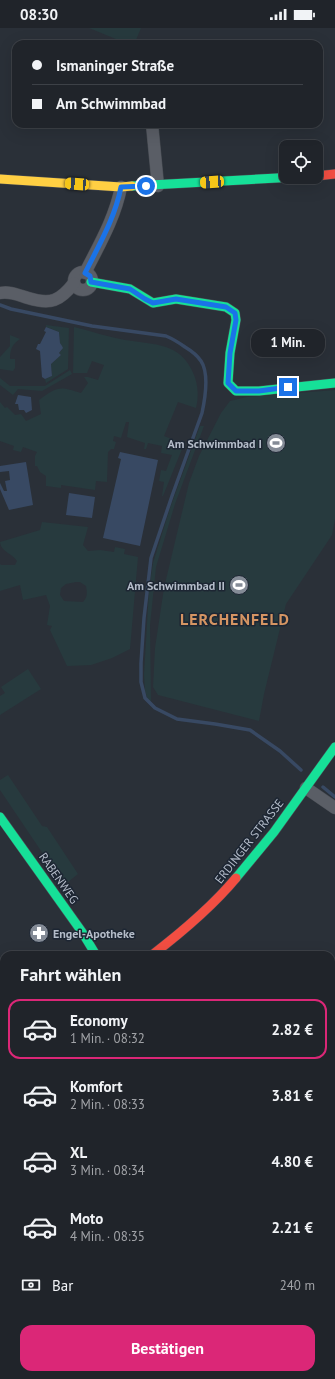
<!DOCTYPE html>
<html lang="de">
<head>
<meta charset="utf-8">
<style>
  :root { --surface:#20242a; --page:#2d3036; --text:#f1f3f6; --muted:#a2a4a8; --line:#3d4147; --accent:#db2777 }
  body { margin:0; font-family:"PT Sans",sans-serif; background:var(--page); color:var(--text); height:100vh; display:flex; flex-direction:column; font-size:15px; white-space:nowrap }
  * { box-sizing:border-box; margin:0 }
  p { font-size:13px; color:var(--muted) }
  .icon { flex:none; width:22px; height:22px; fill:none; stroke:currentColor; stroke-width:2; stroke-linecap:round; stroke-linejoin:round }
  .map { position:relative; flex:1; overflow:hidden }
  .details { position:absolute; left:0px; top:923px; width:335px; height:428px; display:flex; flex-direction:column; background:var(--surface); border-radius:12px 12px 0 0; box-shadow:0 4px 16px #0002,0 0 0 1px var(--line) }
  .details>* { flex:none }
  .hud { position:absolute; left:12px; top:12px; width:311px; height:88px; border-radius:12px; box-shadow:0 4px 16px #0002,0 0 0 1px var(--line); display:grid; align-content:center; height:88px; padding:0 20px; background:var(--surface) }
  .buttons { position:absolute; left:279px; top:112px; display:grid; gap:8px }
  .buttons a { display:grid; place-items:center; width:44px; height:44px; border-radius:8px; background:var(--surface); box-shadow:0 4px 16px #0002,0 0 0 1px var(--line); font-size:20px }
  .end { position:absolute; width:18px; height:18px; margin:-9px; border:5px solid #1a73e8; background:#fff; box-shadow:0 0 0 2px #fff }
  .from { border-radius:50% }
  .bubble { position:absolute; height:28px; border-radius:12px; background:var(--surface); box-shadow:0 4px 16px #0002,0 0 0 1px var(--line); font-size:13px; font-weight:800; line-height:28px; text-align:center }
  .car { position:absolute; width:12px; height:24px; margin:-12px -6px; border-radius:5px; box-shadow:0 0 3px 1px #0007; background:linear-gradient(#f5c518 24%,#345 0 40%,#f5c518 0 76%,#345 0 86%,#f5c518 0) }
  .hud b { display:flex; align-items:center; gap:14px; height:38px; font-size:15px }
  .hud b+b { border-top:1px solid var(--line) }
  .hud i { width:10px; height:10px; background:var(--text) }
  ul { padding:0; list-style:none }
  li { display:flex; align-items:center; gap:12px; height:60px; margin:0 8px 6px; padding:0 12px; border:2px solid transparent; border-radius:12px }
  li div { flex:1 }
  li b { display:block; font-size:15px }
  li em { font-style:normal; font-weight:800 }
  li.active { border-color:var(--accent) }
  li>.icon { width:36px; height:36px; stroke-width:1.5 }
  h2 { padding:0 20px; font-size:18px; line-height:48px }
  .pay { display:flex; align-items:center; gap:10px; height:44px; padding:0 20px; font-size:15px }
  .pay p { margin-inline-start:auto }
  .primary-button { display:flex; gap:8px; margin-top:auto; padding:8px 20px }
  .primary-button a { flex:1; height:46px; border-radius:12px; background:var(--accent); color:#fff; font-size:16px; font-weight:800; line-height:46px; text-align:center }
  .status { display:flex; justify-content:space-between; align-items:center; height:28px; padding:0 20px; background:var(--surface); direction:ltr }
  .status svg { height:11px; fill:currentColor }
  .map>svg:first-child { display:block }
  .green { fill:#273a3e; fill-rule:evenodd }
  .water { fill:#384963 }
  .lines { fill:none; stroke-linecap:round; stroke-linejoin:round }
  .stream { stroke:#384963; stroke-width:3.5 }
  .street-casing { stroke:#484c53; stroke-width:13 }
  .fast-casing { stroke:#484c53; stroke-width:10 }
  .slow-casing { stroke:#484c53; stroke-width:10 }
  .jam-casing { stroke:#484c53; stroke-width:10 }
  .street { stroke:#5a5e66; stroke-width:12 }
  .fast { stroke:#16e098; stroke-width:9 }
  .slow { stroke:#ffcf43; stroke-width:9 }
  .jam { stroke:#f24e42; stroke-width:9 }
  .route { stroke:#1a73e8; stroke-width:5 }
  .labels { text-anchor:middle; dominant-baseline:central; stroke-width:3; stroke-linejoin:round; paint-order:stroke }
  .poi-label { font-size:12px; font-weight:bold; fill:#b4bcc9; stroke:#1d2633; text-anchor:end }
  .street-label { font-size:12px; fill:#b4bcc9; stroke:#1d2633 }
  .district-label { font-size:16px; font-weight:bold; letter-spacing:1px; fill:#d59563; stroke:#1d2633 }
</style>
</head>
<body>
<div class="status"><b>08:30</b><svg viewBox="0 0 49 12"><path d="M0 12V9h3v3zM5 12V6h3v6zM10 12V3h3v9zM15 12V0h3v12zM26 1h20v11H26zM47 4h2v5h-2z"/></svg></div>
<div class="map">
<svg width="335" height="1351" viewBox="0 0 335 1351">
  <rect width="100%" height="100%" fill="#2a3038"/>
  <g class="green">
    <path d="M89,0h52l-5,12 -4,4h-4z"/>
    <path d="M46,297l23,3 -1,41 -22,14 -1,-4 7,-3 -1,-12 10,-9 -2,-2 3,-3 -2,-7 -1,-11 -13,-5z"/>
    <path d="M74,299c17,4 34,10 51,13 30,5 56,2 69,35 4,10 5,22 2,33l-18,-6 -14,34 20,8 -21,52h-1l2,-14 -5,-1 2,-11 5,1 6,-16 -11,-2 1,-7 -14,-3 -2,6h-2l1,-6 -18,-6 2,-15h-3l-5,16 -7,-2 -1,5 3,1 -2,7h-3l-3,3 -1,30 -11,-1 -1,9 -34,-5v3l-15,-2v-10l-6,-4 -3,-6h-2v-10l2,-4 -14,-5 -2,5 -8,-2 1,-4 -14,-5v-39l5,6 2,-1 8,8 6,-1 5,7 15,-7 -2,-14c19,-14 20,-14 42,-7l7,-10 -4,-6h4l10,3 6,-15 -12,-4 -5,12h-14z"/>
    <path d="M10,307l10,4c-8,5 -10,11 -10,20h5v9l-2,3 -13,-2v-12l10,-11z"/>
    <path d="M70,342l2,4 -30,17 -24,-2 -5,6 -13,-10v-7l10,8h35z"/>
    <path d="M335,362v129l-3,16 -46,69 -22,90 -5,27 -101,-26 -5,-8 2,-39 9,-60 25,-105 10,-27 22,-43 9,-12 17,-4z"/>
    <path d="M200,398h4l-29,78 -19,63 -6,58 1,76 -3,-1 -3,-9 -1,-16 5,-85 4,-27 17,-55z"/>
    <path d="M42,494l46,5 -5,18 5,6 12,-1 14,2 1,-5 10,2 -1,5 14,3 -8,92 -18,9 -21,7 -24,1 -17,-36 2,-4 -5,-1 3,-19 -4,-11 -23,5 -3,-15 -20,6v-27l1,1h14l2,-4c-5,-8 -16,-9 -17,-19l40,-12zM76,554h4l6,4c1,6 2,11 -3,16l-19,-1 -4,-6 1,-7 5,-4z"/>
    <path d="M28,641l13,20 -41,26v-19l5,-3 -4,-6z"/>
    <path d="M8,747l34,51 5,1 31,47 -14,11 -64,-95v-10z"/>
  </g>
  <g class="water">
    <path d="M46,299l13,5 1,11 2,3 1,2 -4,5 2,2 -10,9 1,12 -7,3 -3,-2 -2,-26 -4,-2 2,-5h2l6,-12 -2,-1z"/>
    <path d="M18,367l13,2 1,13 -6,3 -2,-3h-5l-1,-6h-3z"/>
    <path d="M120,424l38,8 -18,86 -37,-8 18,-79 -3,-1z"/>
    <path d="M26,434l7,43 -24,5 -9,-21v-6l4,8h3l-2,-10 5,-1 -1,-9 -9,1v-6z"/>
    <path d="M69,465l26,4 -3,21 -26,-3z"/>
  </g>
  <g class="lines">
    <g class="stream">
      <path d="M0,277l11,4 81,17 74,10c7,3 12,6 19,11 5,3 12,8 16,14 8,12 4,38 1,52l-30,83 -21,62 -7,60 -3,45v19l4,16 10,10 22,11 38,5 35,6 30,21 21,19"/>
      <path d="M323,759l12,10"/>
    </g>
    <defs>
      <g id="street">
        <path d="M152,96l6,62"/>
        <circle cx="83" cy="253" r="9"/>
        <path d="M85,245c14,-28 30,-55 36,-86"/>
        <path d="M0,265c10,-2 18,2 28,5 23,7 32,3 46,-15"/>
        <path d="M306,760l29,20"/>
        <path d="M0,1096l4,-4"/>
        <path d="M331,1151l4,5"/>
        <path d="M0,1260h4"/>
        <path d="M109,1347v4"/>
        <path d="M262,1347v4"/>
      </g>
      <g id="fast">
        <path d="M132,158l164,-9"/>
        <path d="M91,254l39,7 23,14 23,-4 50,8 9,6 1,7 -6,33 -2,30 8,8h23l76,-8"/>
        <path d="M0,789l82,115 14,23"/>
        <path d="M236,850l38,-46 61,-85"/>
        <path d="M0,1002l4,-2"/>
      </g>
      <path id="slow" d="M0,151l121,8 11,-1"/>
      <g id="jam">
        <path d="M316,148l19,-2"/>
        <path d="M152,927c30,-23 59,-47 84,-77"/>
      </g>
    </defs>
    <use href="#street" class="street-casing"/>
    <use href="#fast" class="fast-casing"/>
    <use href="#slow" class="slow-casing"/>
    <use href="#jam" class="jam-casing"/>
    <use href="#street" class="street"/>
    <use href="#fast" class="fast"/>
    <use href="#slow" class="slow"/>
    <use href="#jam" class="jam"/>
  </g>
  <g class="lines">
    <path class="route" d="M146,158l-25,1c-6,31 -22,58 -36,86l5,3 1,6 39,7 15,10 8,4 23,-4 50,8 9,6 1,7 -6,33 -2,30 8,8h23l29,-4"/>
  </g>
  <defs>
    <symbol id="stadium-disc" viewBox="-11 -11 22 22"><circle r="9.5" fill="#848b96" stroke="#1d2633"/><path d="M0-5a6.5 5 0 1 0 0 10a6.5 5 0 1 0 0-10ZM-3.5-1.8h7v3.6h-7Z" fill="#fff"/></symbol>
    <symbol id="pharmacy-disc" viewBox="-11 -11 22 22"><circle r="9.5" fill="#848b96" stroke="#1d2633"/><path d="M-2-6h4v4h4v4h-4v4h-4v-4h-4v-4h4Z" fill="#fff"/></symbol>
  </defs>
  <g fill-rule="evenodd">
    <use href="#stadium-disc" x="265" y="404" width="22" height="22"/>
    <use href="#stadium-disc" x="228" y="546" width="22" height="22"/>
    <use href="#pharmacy-disc" x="28" y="894" width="22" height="22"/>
  </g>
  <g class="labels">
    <g class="poi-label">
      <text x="262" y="415">Am Schwimmbad I</text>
      <text x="225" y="557">Am Schwimmbad II</text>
      <text x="53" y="905" text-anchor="start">Engel-Apotheke</text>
    </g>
    <g class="street-label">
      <text transform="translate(249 813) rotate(-52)">ERDINGER STRASSE</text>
      <text transform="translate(59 850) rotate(55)">RABENWEG</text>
    </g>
    <g class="district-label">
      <text x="235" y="591">LERCHENFELD</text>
    </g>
  </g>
</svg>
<div class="buttons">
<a><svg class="icon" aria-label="locate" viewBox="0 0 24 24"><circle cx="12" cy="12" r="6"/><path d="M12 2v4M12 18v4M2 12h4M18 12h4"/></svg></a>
</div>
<i class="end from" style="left:146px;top:158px"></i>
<i class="end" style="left:288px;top:359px"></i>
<div class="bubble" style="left:251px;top:301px;width:74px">1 Min.</div>
<i class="car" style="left:212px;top:154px;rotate:266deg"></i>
<i class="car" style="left:77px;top:156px;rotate:274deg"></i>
<div class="hud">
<b><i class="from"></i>Ismaninger Straße</b>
<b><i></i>Am Schwimmbad</b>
</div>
<section class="details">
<h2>Fahrt wählen</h2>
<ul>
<li class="active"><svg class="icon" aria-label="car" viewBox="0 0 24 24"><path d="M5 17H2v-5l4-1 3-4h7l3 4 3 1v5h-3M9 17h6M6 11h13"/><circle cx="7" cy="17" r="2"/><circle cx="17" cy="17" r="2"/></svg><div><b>Economy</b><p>1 Min. · 08:32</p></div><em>2.82 €</em></li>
<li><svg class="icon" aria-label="car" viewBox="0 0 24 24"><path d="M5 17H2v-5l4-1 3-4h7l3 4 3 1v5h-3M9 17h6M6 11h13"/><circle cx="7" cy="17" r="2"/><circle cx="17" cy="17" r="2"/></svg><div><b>Komfort</b><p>2 Min. · 08:33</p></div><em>3.81 €</em></li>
<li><svg class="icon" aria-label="car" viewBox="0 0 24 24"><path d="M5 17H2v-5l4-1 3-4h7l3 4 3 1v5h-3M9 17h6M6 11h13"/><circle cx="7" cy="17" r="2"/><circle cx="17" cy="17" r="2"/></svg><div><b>XL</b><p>3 Min. · 08:34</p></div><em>4.80 €</em></li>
<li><svg class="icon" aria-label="car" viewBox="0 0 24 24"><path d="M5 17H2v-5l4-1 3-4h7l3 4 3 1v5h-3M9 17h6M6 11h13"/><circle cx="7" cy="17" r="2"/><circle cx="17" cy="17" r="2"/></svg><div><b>Moto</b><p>4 Min. · 08:35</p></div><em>2.21 €</em></li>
</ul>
<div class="pay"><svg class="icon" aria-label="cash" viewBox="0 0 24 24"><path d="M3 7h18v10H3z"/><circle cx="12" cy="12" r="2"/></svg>Bar<p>240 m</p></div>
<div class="primary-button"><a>Bestätigen</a></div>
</section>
</div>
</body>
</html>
